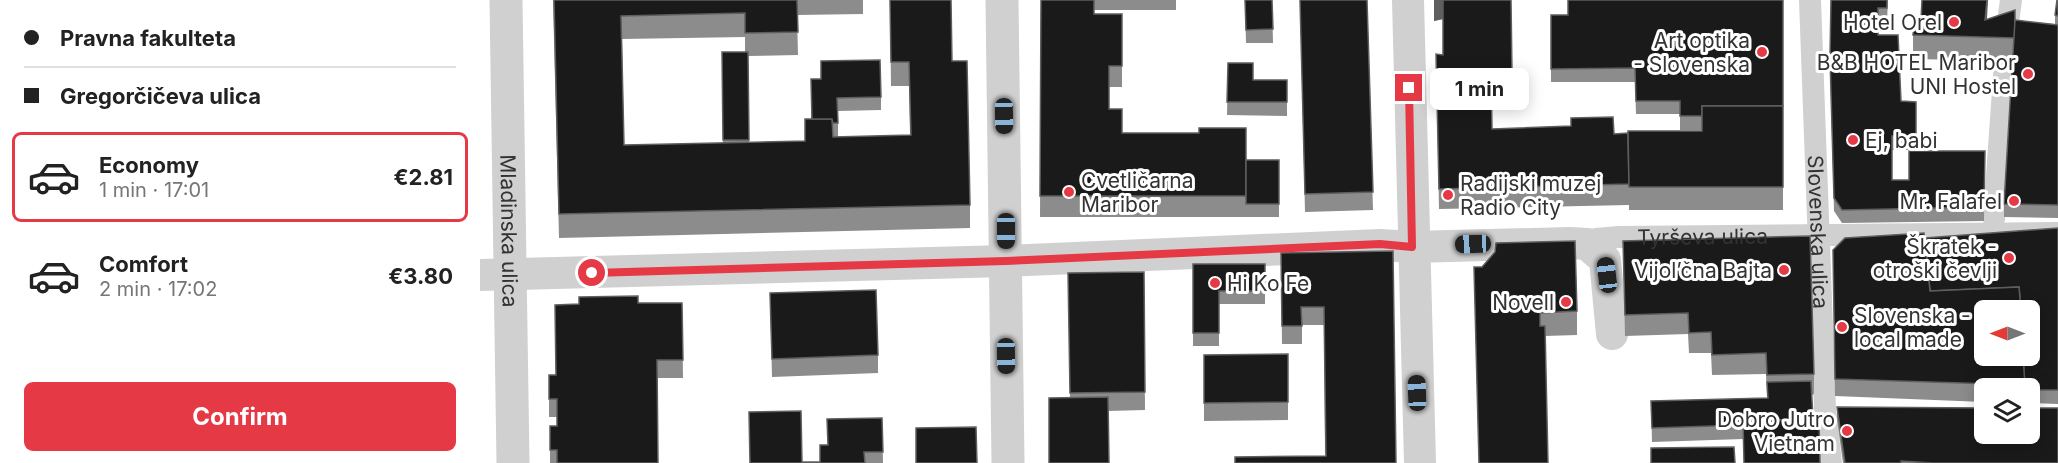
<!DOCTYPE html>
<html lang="en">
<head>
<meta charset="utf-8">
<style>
  :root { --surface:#fff; --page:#f6f6f6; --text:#222; --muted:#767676; --line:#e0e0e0; --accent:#e63946 }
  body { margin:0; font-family:Inter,sans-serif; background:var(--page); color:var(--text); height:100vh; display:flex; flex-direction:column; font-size:22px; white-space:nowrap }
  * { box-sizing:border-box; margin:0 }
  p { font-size:20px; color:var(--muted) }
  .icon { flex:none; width:33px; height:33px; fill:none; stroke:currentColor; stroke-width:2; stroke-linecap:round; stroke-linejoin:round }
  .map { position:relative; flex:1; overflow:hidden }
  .panel { display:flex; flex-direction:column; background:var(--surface); width:480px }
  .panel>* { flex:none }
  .guide { display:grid; align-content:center; height:132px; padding:0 24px; background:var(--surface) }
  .needle { width:39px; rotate:270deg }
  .buttons { position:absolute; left:1494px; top:300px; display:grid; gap:12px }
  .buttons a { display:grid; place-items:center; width:66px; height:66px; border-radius:9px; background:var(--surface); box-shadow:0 3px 15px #0003; font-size:30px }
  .end { position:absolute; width:27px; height:27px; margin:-14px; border:8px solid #e63946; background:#fff; box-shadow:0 0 0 3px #fff }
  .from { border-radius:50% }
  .bubble { position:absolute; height:42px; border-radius:9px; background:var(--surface); box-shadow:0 3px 15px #0003; font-size:20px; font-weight:700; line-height:42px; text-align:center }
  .car { position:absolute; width:18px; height:36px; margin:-18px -9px; border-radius:8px; box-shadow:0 0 4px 2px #0007; background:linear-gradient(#222 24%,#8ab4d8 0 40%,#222 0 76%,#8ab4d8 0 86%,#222 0) }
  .guide b { display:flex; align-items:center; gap:21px; height:57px; font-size:22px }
  .guide b+b { border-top:2px solid var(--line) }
  .guide i { width:15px; height:15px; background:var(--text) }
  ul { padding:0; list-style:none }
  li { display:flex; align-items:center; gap:18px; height:90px; margin:0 12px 9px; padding:0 12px; border:3px solid transparent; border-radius:9px }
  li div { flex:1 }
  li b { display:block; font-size:22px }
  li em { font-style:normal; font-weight:700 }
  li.selected { border-color:var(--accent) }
  li>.icon { width:54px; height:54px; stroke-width:1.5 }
  .cta { display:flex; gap:12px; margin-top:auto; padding:12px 24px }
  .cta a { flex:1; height:69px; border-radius:9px; background:var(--accent); color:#fff; font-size:24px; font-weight:700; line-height:69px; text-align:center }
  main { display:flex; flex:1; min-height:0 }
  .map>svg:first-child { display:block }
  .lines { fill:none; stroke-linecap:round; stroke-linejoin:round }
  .pedestrian { stroke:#d0d0d0; stroke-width:22 }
  .minor { stroke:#d0d0d0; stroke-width:32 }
  .tertiary { stroke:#d0d0d0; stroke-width:33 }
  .wall { fill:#8c8c8c; fill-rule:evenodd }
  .shaded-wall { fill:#5f5f5f }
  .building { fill:#1a1a1a; stroke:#5f5f5f; stroke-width:1.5 }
  .route { stroke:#e63946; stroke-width:8 }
  .poi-dot { fill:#e63946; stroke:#fff; stroke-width:2 }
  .labels { text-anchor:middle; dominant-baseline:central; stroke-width:6; stroke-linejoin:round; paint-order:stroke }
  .poi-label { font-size:21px; fill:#333; stroke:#fff; text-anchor:end }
  .street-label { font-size:21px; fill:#333; stroke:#fff }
</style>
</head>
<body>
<main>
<section class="panel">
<div class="guide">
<b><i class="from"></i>Pravna fakulteta</b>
<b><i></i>Gregorčičeva ulica</b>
</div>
<ul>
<li class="selected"><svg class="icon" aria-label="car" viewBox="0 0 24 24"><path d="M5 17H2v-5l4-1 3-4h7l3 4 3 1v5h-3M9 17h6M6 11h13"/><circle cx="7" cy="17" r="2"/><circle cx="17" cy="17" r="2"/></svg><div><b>Economy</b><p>1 min · 17:01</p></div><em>€2.81</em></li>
<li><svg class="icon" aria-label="car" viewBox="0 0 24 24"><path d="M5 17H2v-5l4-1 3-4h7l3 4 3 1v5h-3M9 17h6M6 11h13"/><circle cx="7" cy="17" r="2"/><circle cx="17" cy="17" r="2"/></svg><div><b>Comfort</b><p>2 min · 17:02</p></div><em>€3.80</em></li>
</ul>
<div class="cta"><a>Confirm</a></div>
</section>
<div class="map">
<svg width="1578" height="463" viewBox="0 0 1578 463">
  <rect width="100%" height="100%" fill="#fff"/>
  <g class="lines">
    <g class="pedestrian">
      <path id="s1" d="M1330,0l15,409 6,54"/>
      <path d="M1527,30l4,-30"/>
      <path d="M1514,219l11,-157"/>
      <path id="s2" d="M1107,244l9,-5 23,-2 439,-4"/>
    </g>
    <g class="minor">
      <path d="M928,0l12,463"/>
      <path d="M0,275l526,-14 374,-16 32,2 158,-4 17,1 18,16 7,74"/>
    </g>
    <g class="tertiary">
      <path id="s3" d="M26,0l7,463"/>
      <path d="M522,0l6,463"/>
    </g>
  </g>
  <g class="wall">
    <path d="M73,0h310v14l-66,1 1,40 -50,1 1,87 56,-2v-22h6v-40l70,18v13l-43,1v26l72,-2 -1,-49h-18l-1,-86h61l1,61 18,144v23l-411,10zM265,37v15h-23l1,91 -99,2 -2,-106z"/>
    <path d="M561,0h135v10h-82v4h28v73h-13v22l13,24 124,27h33v57h-239z"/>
    <path d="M765,0h27l1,43h-27z"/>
    <path d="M820,0h67l6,210 -68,2z"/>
    <path d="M954,0h77l1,93h-21l1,36 79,-3v-8l43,16 88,-3v-1h-22v-16h-44l-1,-32h-84v-67h17l215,-15v210h-154v-5l-190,4 -3,-155 7,1v-36l-9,2z"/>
    <path d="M1351,0h57l-1,21h-9v14l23,66 15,1v48h-24v30h17l76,-29 -1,70 -142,2 -8,-12 -4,-141z"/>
    <path d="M1578,0v218l-54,-1v-13l9,-143 -100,-2v-24l74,-15h28l40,4v-9z"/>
    <path d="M748,63l25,17h34v36l-60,-1z"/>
    <path d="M1578,228v176l-28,-1v-15h-46v14l-149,-6 -2,-146 92,-12z"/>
    <path d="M1143,241l191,133v20l-2,1 -69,44 -91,3 -1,-41 116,-3 -1,-24 -54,1 -1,-22h-22l-1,-19 -63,2z"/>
    <path d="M913,251l-68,205 -1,-131h-22v19h-20l-1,-91z"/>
    <path d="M713,264h72v40h-46v42h-26z"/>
    <path d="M994,267l103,44v24l-32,1 3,127h-69z"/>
    <path d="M664,272l1,138 -37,1 -38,-13 -2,-125z"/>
    <path d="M290,293l108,62v18l-106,4z"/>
    <path d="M158,303h44l1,75h-26l1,85h-108v-37h7v-9h-8v-24l7,-18z"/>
    <path d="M808,354v66l-84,1v-66z"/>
    <path d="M1357,407l221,56h-215l-6,-43z"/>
    <path d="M402,418l1,45h-133l70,-1v-17h7z"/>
  </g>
  <g class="shaded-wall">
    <path d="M954,0h9v19l-9,2z"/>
    <path d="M1507,0h1l-2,37 -1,-17z"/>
  </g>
  <g class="building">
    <path d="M74,0h243l1,32 -53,1v-20l-124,3 3,129 181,-4v-22h27l1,18 78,-2 -2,-73h-18l-1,-62h61l1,61h15l3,144 -411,9z"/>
    <path d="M561,0h53v14h28v52h-13v43h13v24h77v-5h47v68h-206z"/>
    <path d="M765,0h27l1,29 -27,1z"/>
    <path d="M820,0h67l6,192 -68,2z"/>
    <path d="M963,0h68l1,72h-21l1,57 79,-3v-8l42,-1 1,17 14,-1 1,51 -190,5 -3,-135 7,1z"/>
    <path d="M1088,0h215v106h-81v10h-22v-15h-44l-1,-33 -84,1v-54h17z"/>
    <path d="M1351,0h56v8h-9v27h20l3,66 15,1v34h-24v44h17v-29h76l-1,56 -142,3 -8,-12 -4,-141z"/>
    <path d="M1442,0h65l-2,20 30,-10v28l-102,-3 1,-15h7z"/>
    <path d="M1577,0h1v16l-3,-1z"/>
    <path d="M1535,20l43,5v180l-54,-1z"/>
    <path d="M242,52h26l1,88h-26z"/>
    <path d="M400,60l1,37 -44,1 1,25h-5l-1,-4h-20l-1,-40h10v-18z"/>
    <path d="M748,63h25v17h34v22h-60z"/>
    <path d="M1222,106h81v81h-154l-1,-56h74z"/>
    <rect x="766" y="160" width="33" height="44"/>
    <path d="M1578,228v162h-28v-2h-5l-2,-32h7v-46h-9l-2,-23 -89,4 -5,-53z"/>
    <path d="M1444,233l6,58 89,-4 2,23h-37v46h39l2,29 -190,-6 -2,-129 12,-12z"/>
    <path d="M1330,236l4,138 -47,1 -1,-22 -54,2 -1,-23 -22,1 -1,-20 -63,2 -2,-74z"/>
    <path d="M1095,241l2,70 -37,2v13h5l3,137h-69l-5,-196h8l13,-15 1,-9z"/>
    <path d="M913,251l3,212h-161v-6l91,-1 -2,-149h-23l1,19h-20l-1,-73z"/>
    <path d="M713,264h72v27h-46v42h-26z"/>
    <path d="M664,272l1,120 -75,1 -2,-120z"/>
    <path d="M396,290l2,65 -106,4 -2,-66z"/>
    <path d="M158,296v7h44l1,57h-26l1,103h-101v-13h-7v-24h7v-27h-8v-24h7l-1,-70 24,-1v-7z"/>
    <path d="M808,354v48l-84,1v-48z"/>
    <path d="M1331,381l2,38 -70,2v4l-91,3 -1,-27 117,-3 -1,-16z"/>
    <path d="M628,397l1,66h-60v-65z"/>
    <path d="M1357,407l147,1v26h46v-26h28v55h-125l-32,-2v2h-56z"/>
    <path d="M321,411l1,51h18v-17h8l-1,-26 55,-1 1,34h-19l1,11h-115l-1,-51z"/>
    <path d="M1339,419l1,44h-76l-1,-42z"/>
    <path d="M496,427l1,36h-61v-35z"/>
    <path d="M1254,447l1,16h-84v-15z"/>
  </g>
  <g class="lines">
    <path class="route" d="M112,273l414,-12 374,-17 32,3 -3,-159"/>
  </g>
  <g class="poi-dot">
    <circle cx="1474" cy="22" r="6"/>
    <circle cx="1282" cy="52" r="6"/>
    <circle cx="1548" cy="74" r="6"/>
    <circle cx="1373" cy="140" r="6"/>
    <circle cx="589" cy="192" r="6"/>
    <circle cx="968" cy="195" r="6"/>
    <circle cx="1534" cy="201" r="6"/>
    <circle cx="1529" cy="258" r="6"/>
    <circle cx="1304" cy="270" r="6"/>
    <circle cx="735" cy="283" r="6"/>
    <circle cx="1086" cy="302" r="6"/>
    <circle cx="1362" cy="327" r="6"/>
    <circle cx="1367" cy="431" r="6"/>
  </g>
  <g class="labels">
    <g class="poi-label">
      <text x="1462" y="22">Hotel Orel</text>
      <text x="1270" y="40">Art optika<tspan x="1270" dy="24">- Slovenska</tspan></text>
      <text x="1536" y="62">B&amp;B HOTEL Maribor<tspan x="1536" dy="24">UNI Hostel</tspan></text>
      <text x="1385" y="140" text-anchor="start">Ej, babi</text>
      <text x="601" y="180" text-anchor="start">Cvetličarna<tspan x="601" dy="24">Maribor</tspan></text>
      <text x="980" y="183" text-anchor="start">Radijski muzej<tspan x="980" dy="24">Radio City</tspan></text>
      <text x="1522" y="201">Mr. Falafel</text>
      <text x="1517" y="246">Škratek -<tspan x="1517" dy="24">otroški čevlji</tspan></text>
      <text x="1292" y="270">Vijol’čna Bajta</text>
      <text x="747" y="283" text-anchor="start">Hi Ko Fe</text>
      <text x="1074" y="302">Novell</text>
      <text x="1374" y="315" text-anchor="start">Slovenska -<tspan x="1374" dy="24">local made</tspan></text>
      <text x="1355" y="419">Dobro Jutro<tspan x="1355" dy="24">Vietnam</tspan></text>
    </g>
    <g class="street-label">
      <text stroke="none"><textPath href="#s3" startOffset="231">Mladinska ulica</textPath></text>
      <text stroke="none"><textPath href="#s1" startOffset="232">Slovenska ulica</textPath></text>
      <text stroke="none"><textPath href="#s2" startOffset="117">Tyrševa ulica</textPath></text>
    </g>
  </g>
</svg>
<div class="buttons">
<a><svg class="needle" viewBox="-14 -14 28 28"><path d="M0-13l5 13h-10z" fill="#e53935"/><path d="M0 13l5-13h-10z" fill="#767676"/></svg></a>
<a><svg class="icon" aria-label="layers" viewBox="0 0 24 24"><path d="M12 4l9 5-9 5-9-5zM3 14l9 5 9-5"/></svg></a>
</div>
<i class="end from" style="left:112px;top:273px"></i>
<i class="end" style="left:929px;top:88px"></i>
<div class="bubble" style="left:950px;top:68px;width:99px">1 min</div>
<i class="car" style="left:524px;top:116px;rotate:179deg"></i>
<i class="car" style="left:526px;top:231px;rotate:180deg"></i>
<i class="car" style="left:993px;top:244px;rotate:268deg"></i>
<i class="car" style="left:1127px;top:275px;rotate:353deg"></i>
<i class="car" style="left:526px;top:356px;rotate:179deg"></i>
<i class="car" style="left:937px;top:393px;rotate:358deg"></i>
</div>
</main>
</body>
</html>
